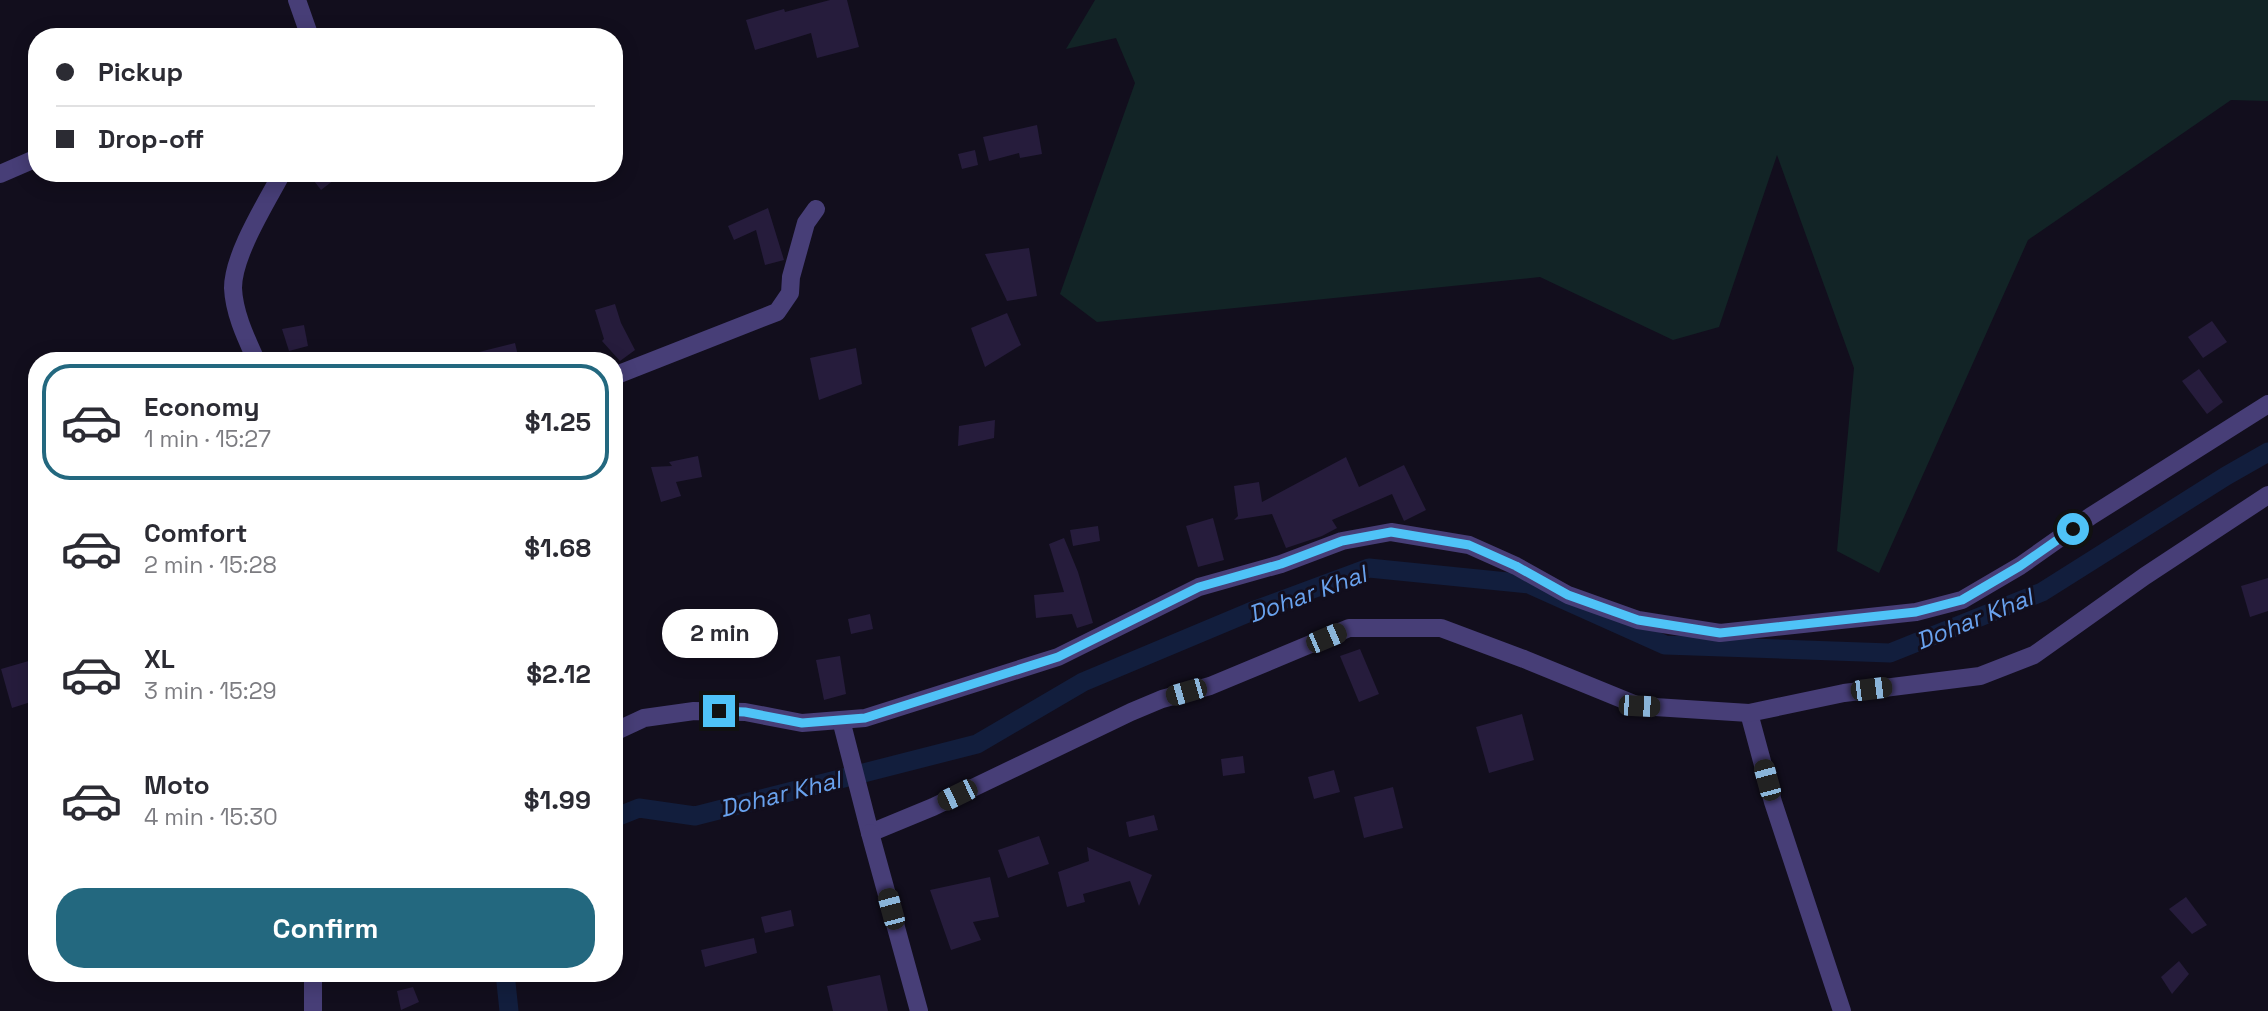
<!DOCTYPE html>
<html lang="en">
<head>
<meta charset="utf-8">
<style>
  :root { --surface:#fff; --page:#f2f2f3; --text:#2b2b33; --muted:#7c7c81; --line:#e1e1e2; --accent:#23687f }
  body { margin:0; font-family:"Space Grotesk",sans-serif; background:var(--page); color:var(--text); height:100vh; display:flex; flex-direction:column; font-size:26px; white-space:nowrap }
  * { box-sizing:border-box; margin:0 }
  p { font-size:23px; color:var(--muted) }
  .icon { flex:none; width:38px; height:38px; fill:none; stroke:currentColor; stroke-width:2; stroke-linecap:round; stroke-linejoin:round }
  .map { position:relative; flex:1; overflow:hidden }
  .details { position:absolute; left:28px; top:352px; width:595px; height:630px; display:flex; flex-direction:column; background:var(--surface); border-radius:28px; box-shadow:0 4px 18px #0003 }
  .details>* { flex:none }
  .banner { position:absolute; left:28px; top:28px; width:595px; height:154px; border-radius:28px; box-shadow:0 4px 18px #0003; display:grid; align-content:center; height:154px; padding:0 28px; background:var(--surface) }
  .end { position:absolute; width:32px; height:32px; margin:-16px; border:9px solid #4fc3f7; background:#111; box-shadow:0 0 0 4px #111 }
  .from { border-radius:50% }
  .bubble { position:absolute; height:49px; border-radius:24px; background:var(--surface); box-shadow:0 4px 18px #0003; font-size:23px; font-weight:700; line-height:49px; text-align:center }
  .car { position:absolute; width:21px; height:42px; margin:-21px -10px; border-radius:9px; box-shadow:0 0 5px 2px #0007; background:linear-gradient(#222 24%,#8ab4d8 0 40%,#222 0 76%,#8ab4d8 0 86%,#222 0) }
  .banner b { display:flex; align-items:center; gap:24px; height:66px; font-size:26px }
  .banner b+b { border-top:2px solid var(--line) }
  .banner i { width:18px; height:18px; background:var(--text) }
  ul { padding:12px 0 0; list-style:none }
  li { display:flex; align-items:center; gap:21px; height:116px; margin:0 14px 10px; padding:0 14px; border:4px solid transparent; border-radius:28px }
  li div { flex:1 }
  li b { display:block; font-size:26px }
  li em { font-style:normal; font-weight:700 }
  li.active { border-color:var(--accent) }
  li>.icon { width:63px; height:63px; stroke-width:1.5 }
  .action { display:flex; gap:14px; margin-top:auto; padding:14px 28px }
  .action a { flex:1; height:80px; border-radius:28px; background:var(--accent); color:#fff; font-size:28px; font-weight:700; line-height:80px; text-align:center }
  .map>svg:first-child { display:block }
  .green { fill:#122426 }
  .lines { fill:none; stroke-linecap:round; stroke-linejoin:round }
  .canal { stroke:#121e3d; stroke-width:19 }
  .building { fill:#261c3c }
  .minor { stroke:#473e77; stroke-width:18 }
  .route { stroke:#4fc3f7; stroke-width:9 }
  .labels { text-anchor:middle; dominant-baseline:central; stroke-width:6; stroke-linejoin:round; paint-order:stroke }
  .water-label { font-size:24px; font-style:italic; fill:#69a2ee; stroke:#120e1d }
</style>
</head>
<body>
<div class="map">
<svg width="2268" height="1011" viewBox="0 0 2268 1011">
  <rect width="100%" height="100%" fill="#120e1d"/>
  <path class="green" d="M1095,0h1173v101l-37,-1 -203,140 -149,333 -42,-22 17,-183 -77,-213 -58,172 -46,13 -133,-63 -443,45 -37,-28 75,-211 -19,-45 -50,11z"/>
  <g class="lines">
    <g class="canal">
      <path d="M614,818l25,-10 56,8 282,-72 106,-62 167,-70 119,-44 160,16 136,61 225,8 152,-61 184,-116 42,-24"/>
      <path d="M505,973l4,38"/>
    </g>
  </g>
  <g class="building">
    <path d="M830,0h17l12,47 -42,11 -6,-25 -56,17 -9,-30 38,-11 1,3z"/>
    <path d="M1037,125l5,29 -22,4 -1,-5 -30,8 -6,-24z"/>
    <path d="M975,150l3,15 -16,4 -4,-15z"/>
    <path d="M308,173h35l-22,17z"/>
    <path d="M768,208l16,52 -19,5 -9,-35 -22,10 -6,-14z"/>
    <path d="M1029,248l8,48 -30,5 -22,-47z"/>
    <path d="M615,304l6,19 14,27 -15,11 -18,-20 2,-2 -9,-29z"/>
    <path d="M1007,313l14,32 -36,22 -14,-39z"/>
    <path d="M2212,321l15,21 -24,16 -15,-21z"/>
    <path d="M304,325l4,21 -19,5 -7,-22z"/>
    <path d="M515,343l4,17h-52v-5z"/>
    <path d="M856,348l6,36 -43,16 -9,-42z"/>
    <path d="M2199,369l24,33 -16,12 -25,-33z"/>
    <path d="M995,420l-1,18 -36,8 1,-20z"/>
    <path d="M698,456l4,21 -26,5 5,14 -20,6 -10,-35 21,-1 -3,-4z"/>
    <path d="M1346,457l13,30 45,-22 22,45 -22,11 -12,-27 -60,26 5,8 -15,8 -36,12 -14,-34 -38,6 4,-4 -4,-30 25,-4 3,20z"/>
    <path d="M1213,518l11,42 -26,7 -12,-41z"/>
    <path d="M1098,526l2,15 -27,5 -3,-16z"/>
    <path d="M1064,538l14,34 15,51 -16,5 -5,-14 -36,4 -2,-23 30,-3 -15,-48z"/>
    <path d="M2268,578v33l-18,6 -9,-31z"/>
    <path d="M870,614l3,15 -22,5 -3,-15z"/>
    <path d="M1360,649l19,45 -20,8 -19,-46z"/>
    <path d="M840,656l6,38 -22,6 -8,-40z"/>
    <path d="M32,660l5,18v22l-25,8 -11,-39z"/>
    <path d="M1522,714l12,46 -45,13 -13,-46z"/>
    <path d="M1243,756l2,17 -22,3 -2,-17z"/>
    <path d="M1334,770l6,22 -26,7 -6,-22z"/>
    <path d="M1393,787l10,41 -39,10 -10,-41z"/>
    <path d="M1154,815l4,15 -29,7 -3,-15z"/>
    <path d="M1039,836l10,28 -41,14 -10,-28z"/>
    <path d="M1087,847l65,28 -13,31 -9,-25 -47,13 2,8 -18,5 -9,-35 31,-11z"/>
    <path d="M990,877l9,40 -26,5 8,18 -30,10 -21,-60z"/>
    <path d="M2186,897l21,28 -15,9 -23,-25z"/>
    <path d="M791,910l3,16 -29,7 -4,-16z"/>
    <path d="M754,938l3,15 -52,14 -4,-17z"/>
    <path d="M2179,961l10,13 -17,20 -11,-17z"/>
    <path d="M880,975l8,36h-55l-6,-25z"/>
    <path d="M413,987l6,15 -18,8 -4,-19z"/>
  </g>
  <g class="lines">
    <g class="minor">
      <path d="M297,0l13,37"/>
      <path d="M0,174l37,-16"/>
      <path d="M256,360c-10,-22 -22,-47 -23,-72 0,-33 33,-85 49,-115"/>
      <path d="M614,376l163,-64 13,-19 1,-16 15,-54 10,-14"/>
      <path d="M1749,713l24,89 69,209"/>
      <path d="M841,720l29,113 63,-26 198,-95 31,-13 48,-13 139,-58h92l83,31 115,47 110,7 95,-20 136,-17 54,-21 111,-79 123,-81"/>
      <path d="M614,732l30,-14 50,-7 51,1 57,11 63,-5 193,-61 141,-70 82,-23 61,-23 49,-9 78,13 47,21 52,29 70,25 82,13 196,-21 46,-12 58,-34 71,-50 177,-112"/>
      <path d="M870,833l49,178"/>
      <path d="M313,973v38"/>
    </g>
  </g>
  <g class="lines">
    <path class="route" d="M719,711l26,1 57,11 63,-5 193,-61 141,-70 82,-23 61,-23 49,-9 78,13 47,21 52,29 70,25 82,13 196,-21 46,-12 58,-34 53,-37"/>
  </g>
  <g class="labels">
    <g class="water-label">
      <text transform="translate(1307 594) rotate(-20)">Dohar Khal</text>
      <text transform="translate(1974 619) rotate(-22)">Dohar Khal</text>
      <text transform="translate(780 794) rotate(-14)">Dohar Khal</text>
    </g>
  </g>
</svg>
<i class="end from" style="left:2073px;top:529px"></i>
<i class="end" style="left:719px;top:711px"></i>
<div class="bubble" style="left:662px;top:609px;width:116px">2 min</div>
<i class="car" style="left:1326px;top:638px;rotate:67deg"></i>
<i class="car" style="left:1871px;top:689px;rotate:83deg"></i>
<i class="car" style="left:1186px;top:692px;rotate:254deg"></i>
<i class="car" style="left:1639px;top:706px;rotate:93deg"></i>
<i class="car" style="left:1767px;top:780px;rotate:345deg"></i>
<i class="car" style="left:957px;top:795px;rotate:244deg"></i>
<i class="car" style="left:891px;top:909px;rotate:345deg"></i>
<div class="banner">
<b><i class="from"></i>Pickup</b>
<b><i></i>Drop-off</b>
</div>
<section class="details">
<ul>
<li class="active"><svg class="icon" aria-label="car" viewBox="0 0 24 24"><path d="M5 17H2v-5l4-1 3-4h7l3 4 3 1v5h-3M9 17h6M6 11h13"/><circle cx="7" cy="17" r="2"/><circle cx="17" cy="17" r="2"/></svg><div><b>Economy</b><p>1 min · 15:27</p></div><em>$1.25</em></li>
<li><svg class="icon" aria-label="car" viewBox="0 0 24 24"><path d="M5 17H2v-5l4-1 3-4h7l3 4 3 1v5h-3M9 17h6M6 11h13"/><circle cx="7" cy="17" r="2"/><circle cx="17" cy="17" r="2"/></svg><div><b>Comfort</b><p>2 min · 15:28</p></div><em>$1.68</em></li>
<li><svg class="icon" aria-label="car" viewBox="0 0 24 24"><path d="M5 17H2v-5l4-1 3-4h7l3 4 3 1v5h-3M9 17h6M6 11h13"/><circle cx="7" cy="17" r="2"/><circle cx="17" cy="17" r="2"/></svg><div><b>XL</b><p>3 min · 15:29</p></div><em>$2.12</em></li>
<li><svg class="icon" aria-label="car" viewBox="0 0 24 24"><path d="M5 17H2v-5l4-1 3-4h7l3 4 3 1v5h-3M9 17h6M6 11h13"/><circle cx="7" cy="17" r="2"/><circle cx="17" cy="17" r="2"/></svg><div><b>Moto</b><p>4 min · 15:30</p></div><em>$1.99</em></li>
</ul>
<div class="action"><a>Confirm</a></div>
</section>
</div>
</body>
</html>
